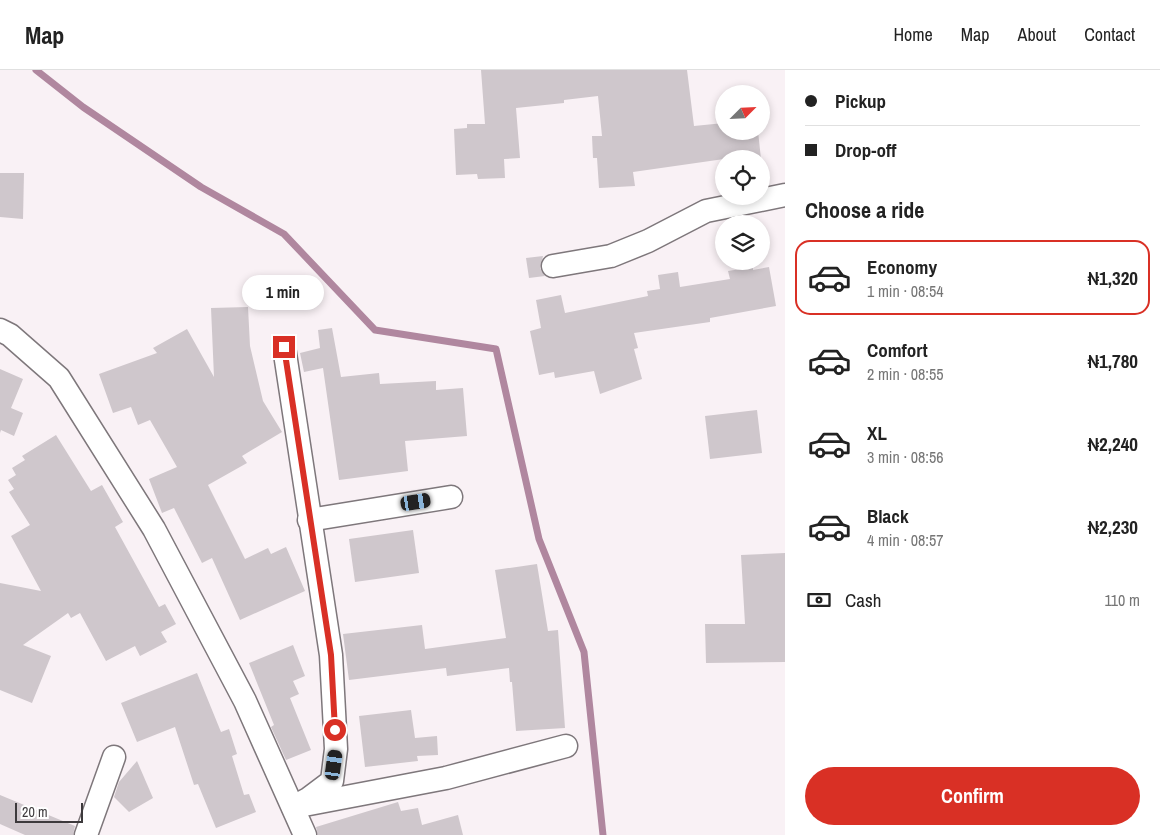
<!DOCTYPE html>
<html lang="en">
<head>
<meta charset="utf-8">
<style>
  :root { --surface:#fff; --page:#f6f6f6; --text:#222; --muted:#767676; --line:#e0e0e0; --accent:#d93025 }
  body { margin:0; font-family:"Archivo Narrow",sans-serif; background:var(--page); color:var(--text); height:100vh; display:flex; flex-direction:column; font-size:19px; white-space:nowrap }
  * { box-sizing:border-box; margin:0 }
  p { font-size:16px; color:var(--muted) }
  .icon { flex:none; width:28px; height:28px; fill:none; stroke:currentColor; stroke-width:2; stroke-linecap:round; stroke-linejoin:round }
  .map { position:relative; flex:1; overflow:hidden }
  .panel { display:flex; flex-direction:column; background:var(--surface); width:375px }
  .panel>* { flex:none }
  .guide { display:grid; align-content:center; height:110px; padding:0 20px; background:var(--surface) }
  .needle { width:32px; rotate:66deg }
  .fabs { position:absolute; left:715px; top:15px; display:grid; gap:10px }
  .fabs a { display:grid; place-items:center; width:55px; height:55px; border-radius:50%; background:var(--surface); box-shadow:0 2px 8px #0003; font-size:25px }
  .scale { position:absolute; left:15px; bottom:12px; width:68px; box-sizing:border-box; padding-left:5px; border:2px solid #3d3a3c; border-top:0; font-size:14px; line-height:18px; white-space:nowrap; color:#3d3a3c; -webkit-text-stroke:4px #fff; paint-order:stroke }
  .end { position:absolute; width:22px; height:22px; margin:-11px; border:6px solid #d93025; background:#fff; box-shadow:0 0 0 2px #fff }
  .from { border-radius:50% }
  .bubble { position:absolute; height:35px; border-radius:18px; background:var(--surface); box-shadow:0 2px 8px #0003; font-size:16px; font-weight:700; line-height:35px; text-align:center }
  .car { position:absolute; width:15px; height:30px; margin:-15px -8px; border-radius:6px; box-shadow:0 0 4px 1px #0007; background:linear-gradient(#222 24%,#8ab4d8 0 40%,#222 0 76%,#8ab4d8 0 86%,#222 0) }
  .guide b { display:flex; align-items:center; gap:18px; height:48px; font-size:19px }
  .guide b+b { border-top:1px solid var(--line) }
  .guide i { width:12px; height:12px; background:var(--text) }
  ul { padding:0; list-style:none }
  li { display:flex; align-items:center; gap:15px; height:75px; margin:0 10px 8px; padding:0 10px; border:2px solid transparent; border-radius:15px }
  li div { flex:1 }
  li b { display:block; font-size:19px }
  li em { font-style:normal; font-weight:700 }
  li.current { border-color:var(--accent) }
  li>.icon { width:45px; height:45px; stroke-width:1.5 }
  h2 { padding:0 20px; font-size:22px; line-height:60px }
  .pay { display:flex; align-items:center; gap:12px; height:55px; padding:0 20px; font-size:19px }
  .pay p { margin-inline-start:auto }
  .primary-button { display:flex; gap:10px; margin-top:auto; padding:10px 20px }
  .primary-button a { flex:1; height:58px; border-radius:30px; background:var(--accent); color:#fff; font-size:20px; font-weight:700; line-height:58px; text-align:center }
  header { display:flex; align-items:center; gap:30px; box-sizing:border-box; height:70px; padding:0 25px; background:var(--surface); border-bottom:1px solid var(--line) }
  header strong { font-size:24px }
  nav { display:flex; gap:28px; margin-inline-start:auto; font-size:18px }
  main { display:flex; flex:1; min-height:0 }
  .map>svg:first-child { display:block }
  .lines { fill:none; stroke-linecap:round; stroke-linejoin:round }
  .stream { stroke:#b0879f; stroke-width:7 }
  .building { fill:#cfc7cc }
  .minor-casing { stroke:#7e777b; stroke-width:25 }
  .minor { stroke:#fff; stroke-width:22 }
  .route { stroke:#d93025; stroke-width:6 }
</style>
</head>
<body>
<header>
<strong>Map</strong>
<nav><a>Home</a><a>Map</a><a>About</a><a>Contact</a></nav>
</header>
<main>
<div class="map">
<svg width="785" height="765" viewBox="0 0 785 765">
  <rect width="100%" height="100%" fill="#f9f1f5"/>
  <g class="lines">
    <path class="stream" d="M36,0l47,37 118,80 83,47 91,96 121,19 43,190 45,113 19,183"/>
  </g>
  <g class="building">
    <path d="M481,0h206l7,56 30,-3v8h34l3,28h-37l-91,13 2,14 -36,2 -2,-30h-4l-1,-22h10l-4,-40 -34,4v3l-48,5 4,50 -16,1 1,19 -27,1 -1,-5 -21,1 -2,-46 13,-1v-4h18z"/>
    <path d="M0,103h24l-1,46 -23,-2z"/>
    <path d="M543,186l-3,12 5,8 -16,2 -3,-20z"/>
    <path d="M753,197v3l16,-3 7,39 -66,12v4l-76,11 4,15 -4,1 8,30 -42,15 -6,-23 -39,7 -1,-6 -15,3 -9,-44 11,-3 -5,-28 25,-5 4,18 83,-17 -1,-5 13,-2 -2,-14 20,-3 2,15 50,-8 -2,-8z"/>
    <path d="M248,237l2,39 13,55 19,31 -40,24 5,7 -39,22 37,74 23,-11 3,6 15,-7 19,44 -65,29 -28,-62 -10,5 -28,-55 -12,5 -13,-34 28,-12 -27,-47 -12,5 -7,-18 -18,6 -14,-39 58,-21 -4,-5 34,-19 27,48 -3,-69z"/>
    <path d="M332,258l9,49 38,-4 1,11 56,-3v9l27,-2 4,48 -62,5 3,30 -69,9 -16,-112 -19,4 -4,-19 20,-5 -2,-18z"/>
    <path d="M0,299l23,10 -12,29 12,5 -9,23 -13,-6 -1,3z"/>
    <path d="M757,340l5,43 -52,6 -5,-43z"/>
    <path d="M56,365l35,56 11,-6 21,37 -8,5 44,80 6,-3 11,20 -15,8 6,10 -27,14 -5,-10 -29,15 -26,-48 -9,5 -3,-5 -45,32 28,11 -19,47 -32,-13v-107l41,8 -30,-55 19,-11 -21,-33 5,-3 -6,-9 8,-5 -4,-7 13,-8 -3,-4z"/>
    <path d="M413,460l6,43 -64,9 -6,-43z"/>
    <path d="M785,483v109l-79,1 -1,-39h40l-4,-69z"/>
    <path d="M537,494l11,67 10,-1 7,98 -49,3 -4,-49h-2l-1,-14 -62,8 -1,-8 -97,12 -6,-46 79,-9 3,24 81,-11 -11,-68z"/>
    <path d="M293,575l12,31 -12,5 6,13 -9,4 21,52 -25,10 -15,-33 3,-2 -25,-62z"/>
    <path d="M197,603l24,59 8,-3 8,25 -5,2 12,39 5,-1 7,18 -40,16 -18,-44 -4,1 -19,-58 -38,15 -16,-39z"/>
    <path d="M411,640l4,28 22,-2 1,19 -21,1 1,5 -53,6 -6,-51z"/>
    <path d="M137,691l16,37 -24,14 -15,-15 5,-15z"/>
    <path d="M0,725l75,31 -2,9h-48l-25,-11z"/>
    <path d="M398,732l3,9 17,-3 4,17 36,-10 5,20h-145l-2,-8z"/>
  </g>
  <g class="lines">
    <defs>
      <g id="minor">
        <path d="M553,196l58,-10 37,-15 58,-30 79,-16"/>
        <path d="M0,260l10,5 49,43 95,151 91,172 60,134"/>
        <path d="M284,277l47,308 5,94 -4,32 -24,18 -15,8"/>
        <path d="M309,450l142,-23"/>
        <path d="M304,735l142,-27 120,-32"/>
        <path d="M86,765l28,-78"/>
      </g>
    </defs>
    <use href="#minor" class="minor-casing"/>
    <use href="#minor" class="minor"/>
  </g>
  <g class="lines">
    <path class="route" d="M284,277l47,308 4,75"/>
  </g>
</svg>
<div class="fabs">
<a><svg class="needle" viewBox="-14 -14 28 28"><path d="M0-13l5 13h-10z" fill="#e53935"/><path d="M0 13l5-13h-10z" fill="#767676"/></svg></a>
<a><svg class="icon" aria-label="locate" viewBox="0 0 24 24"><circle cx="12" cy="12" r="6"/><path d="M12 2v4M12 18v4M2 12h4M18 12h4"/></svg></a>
<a><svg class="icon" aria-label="layers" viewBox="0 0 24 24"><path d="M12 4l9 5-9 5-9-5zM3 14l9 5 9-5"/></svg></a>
</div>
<div class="scale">20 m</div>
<i class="end from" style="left:335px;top:660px"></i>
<i class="end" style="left:284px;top:277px"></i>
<div class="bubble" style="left:242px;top:205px;width:82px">1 min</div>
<i class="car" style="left:416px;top:432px;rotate:81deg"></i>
<i class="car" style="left:334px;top:695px;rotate:8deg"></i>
</div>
<section class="panel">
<div class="guide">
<b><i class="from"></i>Pickup</b>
<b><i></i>Drop-off</b>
</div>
<h2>Choose a ride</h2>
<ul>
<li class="current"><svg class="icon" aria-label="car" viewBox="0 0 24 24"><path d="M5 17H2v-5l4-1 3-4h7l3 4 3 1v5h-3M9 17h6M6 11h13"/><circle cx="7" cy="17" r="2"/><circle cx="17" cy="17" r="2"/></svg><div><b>Economy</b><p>1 min · 08:54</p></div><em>₦1,320</em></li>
<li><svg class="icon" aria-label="car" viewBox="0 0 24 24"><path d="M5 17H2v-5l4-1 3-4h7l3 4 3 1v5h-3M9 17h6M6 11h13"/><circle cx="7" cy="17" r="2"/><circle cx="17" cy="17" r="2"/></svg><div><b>Comfort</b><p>2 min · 08:55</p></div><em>₦1,780</em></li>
<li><svg class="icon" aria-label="car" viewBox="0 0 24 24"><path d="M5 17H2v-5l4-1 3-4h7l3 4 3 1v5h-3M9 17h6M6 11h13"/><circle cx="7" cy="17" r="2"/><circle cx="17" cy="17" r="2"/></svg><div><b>XL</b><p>3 min · 08:56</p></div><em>₦2,240</em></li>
<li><svg class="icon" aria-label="car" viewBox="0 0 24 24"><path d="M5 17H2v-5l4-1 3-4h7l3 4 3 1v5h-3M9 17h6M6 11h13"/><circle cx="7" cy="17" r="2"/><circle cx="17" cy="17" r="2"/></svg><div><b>Black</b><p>4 min · 08:57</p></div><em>₦2,230</em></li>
</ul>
<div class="pay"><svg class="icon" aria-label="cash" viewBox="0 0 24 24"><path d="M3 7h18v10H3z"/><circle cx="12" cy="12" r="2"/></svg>Cash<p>110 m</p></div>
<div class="primary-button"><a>Confirm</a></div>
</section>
</main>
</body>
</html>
